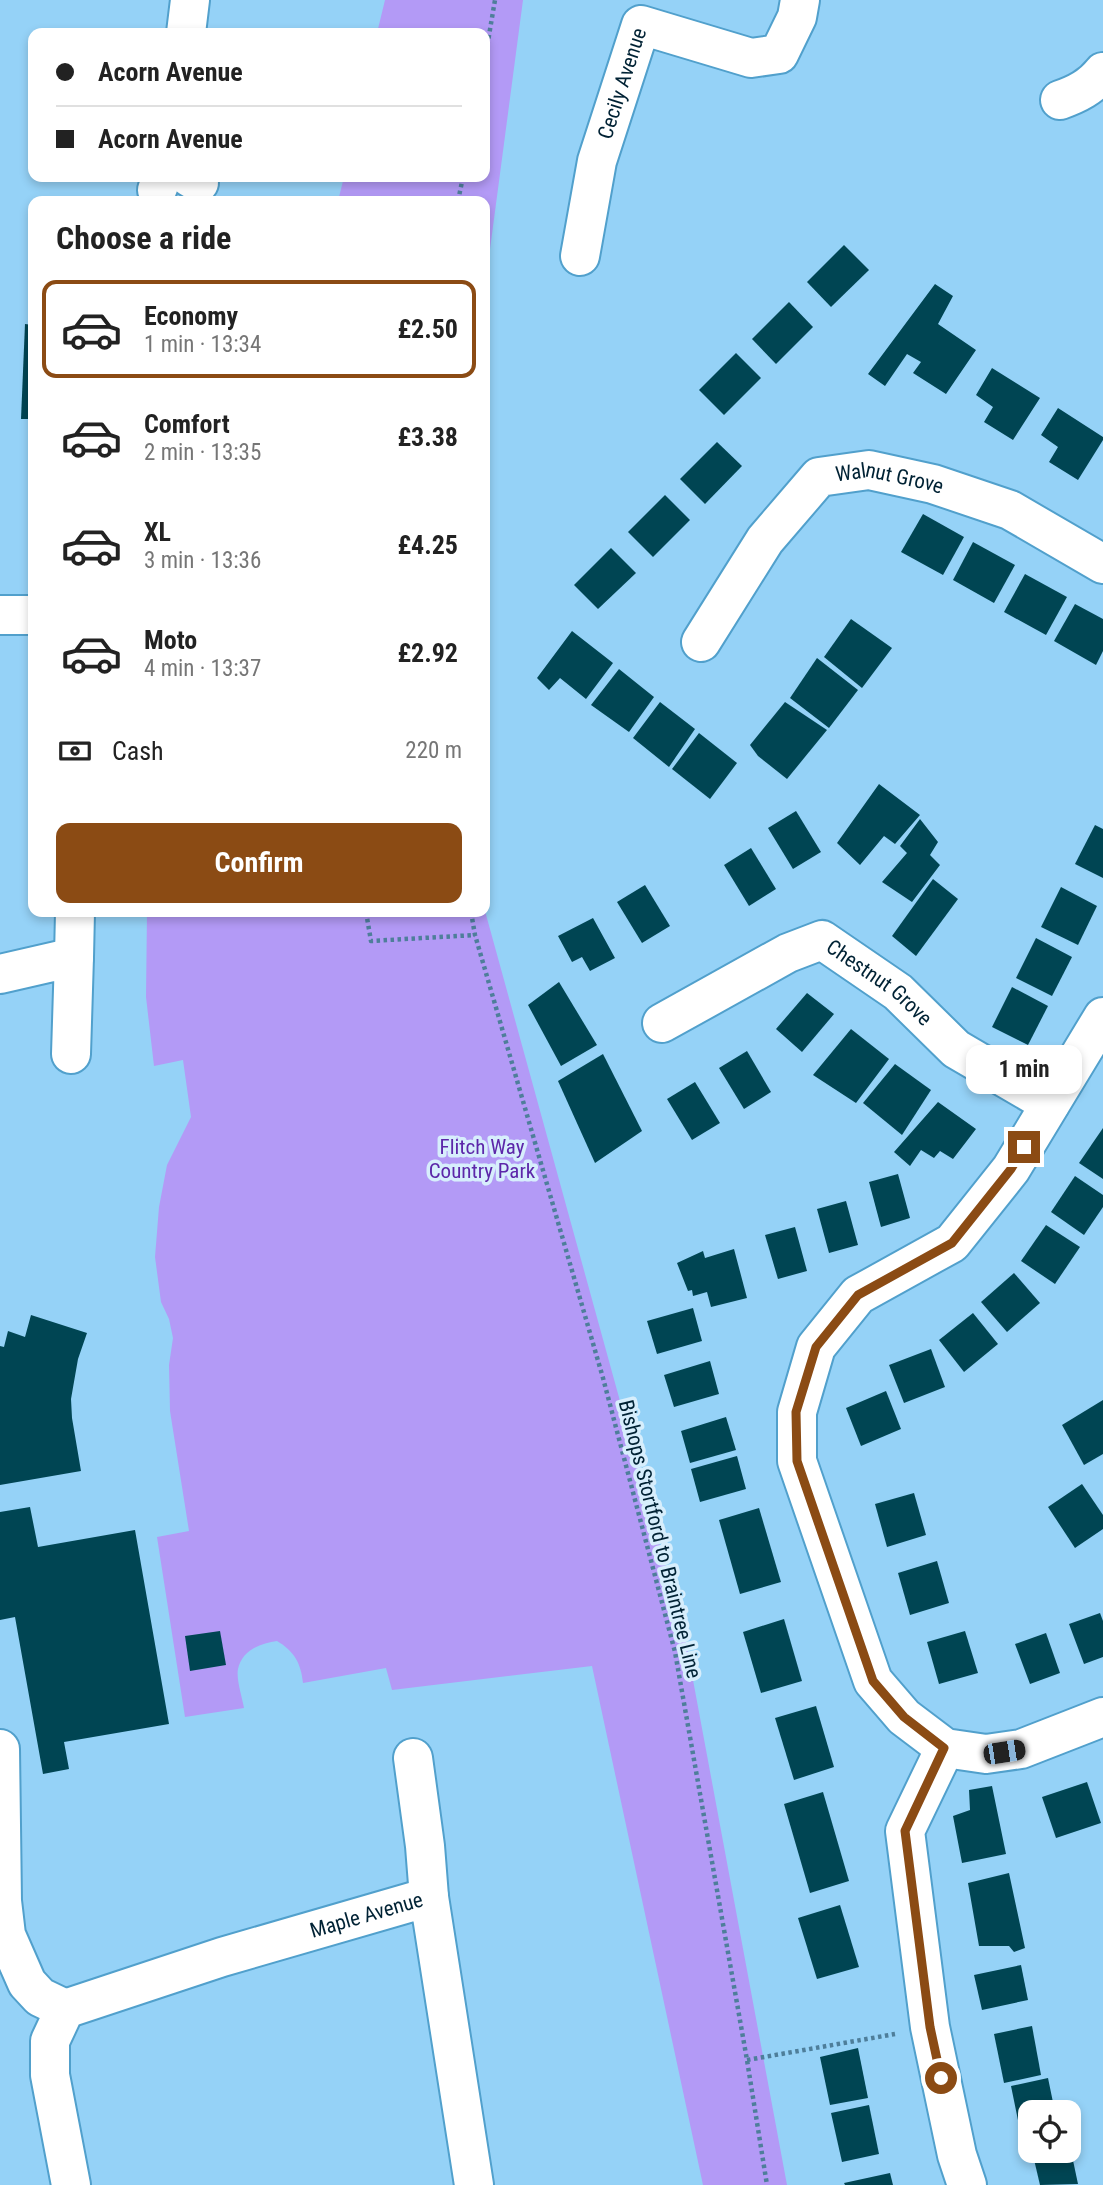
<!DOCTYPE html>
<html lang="en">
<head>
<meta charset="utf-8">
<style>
  :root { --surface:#fff; --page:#f2f2f2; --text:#222; --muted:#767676; --line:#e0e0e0; --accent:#8b4b14 }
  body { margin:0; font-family:"Roboto Condensed",sans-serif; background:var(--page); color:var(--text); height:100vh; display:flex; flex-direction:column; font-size:26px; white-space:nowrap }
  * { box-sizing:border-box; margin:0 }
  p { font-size:23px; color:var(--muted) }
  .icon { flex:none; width:38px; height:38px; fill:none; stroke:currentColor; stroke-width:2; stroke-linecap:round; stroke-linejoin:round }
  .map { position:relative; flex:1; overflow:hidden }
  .sheet { position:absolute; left:28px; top:196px; width:462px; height:721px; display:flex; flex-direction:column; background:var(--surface); border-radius:14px; box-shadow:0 4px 10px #0003 }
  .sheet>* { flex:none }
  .hud { position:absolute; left:28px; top:28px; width:462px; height:154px; border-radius:14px; box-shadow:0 4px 10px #0003; display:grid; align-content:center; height:154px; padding:0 28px; background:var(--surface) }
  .fabs { position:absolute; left:1018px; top:2100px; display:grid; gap:14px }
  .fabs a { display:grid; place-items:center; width:63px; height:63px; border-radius:14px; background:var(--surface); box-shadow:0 4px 10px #0003; font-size:35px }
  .end { position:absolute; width:32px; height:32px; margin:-16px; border:9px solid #8b4b14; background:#fff; box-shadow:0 0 0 4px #fff }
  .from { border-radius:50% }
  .bubble { position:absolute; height:49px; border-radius:14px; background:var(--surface); box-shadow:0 4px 10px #0003; font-size:23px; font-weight:700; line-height:49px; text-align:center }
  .car { position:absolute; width:21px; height:42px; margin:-21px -10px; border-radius:9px; box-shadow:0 0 5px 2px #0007; background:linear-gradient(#222 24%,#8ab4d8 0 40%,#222 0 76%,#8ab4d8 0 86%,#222 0) }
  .hud b { display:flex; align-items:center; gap:24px; height:66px; font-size:26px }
  .hud b+b { border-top:2px solid var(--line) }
  .hud i { width:18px; height:18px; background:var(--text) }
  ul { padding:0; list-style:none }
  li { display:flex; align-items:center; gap:21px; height:98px; margin:0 14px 10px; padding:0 14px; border:4px solid transparent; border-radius:14px }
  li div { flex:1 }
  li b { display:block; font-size:26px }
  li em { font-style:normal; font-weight:700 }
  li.active { border-color:var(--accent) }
  li>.icon { width:63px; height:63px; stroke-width:1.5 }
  h2 { padding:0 28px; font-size:32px; line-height:84px }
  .pay { display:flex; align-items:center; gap:18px; height:77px; padding:0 28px; font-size:26px }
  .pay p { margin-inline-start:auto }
  .cta { display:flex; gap:14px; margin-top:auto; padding:14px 28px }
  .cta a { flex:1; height:80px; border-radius:14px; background:var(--accent); color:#fff; font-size:28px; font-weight:700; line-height:80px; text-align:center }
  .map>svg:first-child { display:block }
  .green { fill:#b39af6 }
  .building { fill:#004553 }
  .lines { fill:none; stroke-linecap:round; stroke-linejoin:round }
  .minor-casing { stroke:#51a0cc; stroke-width:42 }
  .path { stroke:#4e7e9a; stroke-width:4.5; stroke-dasharray:3.5 3.5; stroke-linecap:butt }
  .minor { stroke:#fff; stroke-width:38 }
  .route { stroke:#8b4b14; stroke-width:9 }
  .labels { text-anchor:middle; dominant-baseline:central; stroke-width:7; stroke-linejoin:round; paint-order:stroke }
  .street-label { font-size:21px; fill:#002234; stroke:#d7eefc }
  .park-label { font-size:21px; fill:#5c27a9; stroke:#d7eefc }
</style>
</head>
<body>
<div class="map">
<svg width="1103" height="2185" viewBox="0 0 1103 2185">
  <rect width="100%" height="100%" fill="#95d2f7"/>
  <g class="green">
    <path d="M385,0h138l-38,287v-86h-147l6,-24h141v-144h-108z"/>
    <path d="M485,911l200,726 102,548h-84l-111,-519 -200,24 -6,-22 -83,15c-2,-20 -9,-32 -26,-42 -16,2 -35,9 -39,28 -2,10 4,28 6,39l-59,9 -28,-180 32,-6 -19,-120 -1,-46 4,-27 -4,-19 -8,-17 -6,-45 4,-50 8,-42 24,-48 -8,-57 -29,6 -8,-69 1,-85z"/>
  </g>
  <g class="building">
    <path d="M844,245l25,25 -38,37 -24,-25z"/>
    <path d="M935,284l18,12 -15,28 38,26 -30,44 -33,-21 8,-11 -14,-8 -22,32 -17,-12z"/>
    <path d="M789,302l24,25 -37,37 -24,-25z"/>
    <path d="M25,324l8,1v94h-12z"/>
    <path d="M736,353l25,25 -37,37 -25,-25z"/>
    <path d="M992,368l48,30 -27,42 -29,-18 9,-15 -17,-12z"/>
    <path d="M1058,408l45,29v3l-25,40 -29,-18 9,-15 -17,-12z"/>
    <path d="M717,442l25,24 -37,38 -25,-25z"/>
    <path d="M665,495l25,25 -37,37 -25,-25z"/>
    <path d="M923,514l41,23 -21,38 -42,-23z"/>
    <path d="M973,542l42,23 -21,38 -41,-23z"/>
    <path d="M611,548l25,25 -38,36 -24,-24z"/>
    <path d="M1025,574l42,23 -21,38 -42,-23z"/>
    <path d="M1075,604l28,15v32l-7,14 -42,-24z"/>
    <path d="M851,619l41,29 -30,40 -38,-31z"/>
    <path d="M572,631l41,32 -27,36 -26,-21 -11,12 -12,-12z"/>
    <path d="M817,658l41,32 -29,38 -39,-30z"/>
    <path d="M619,669l35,28 -25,35 -38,-27z"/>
    <path d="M660,702l35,27 -26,38 -36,-29z"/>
    <path d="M785,702l42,28 -40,49 -29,-23 -8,-11z"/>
    <path d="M699,733l38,30 -27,36 -38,-30z"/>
    <path d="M879,784l41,31 -25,29 -11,-8 -24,29 -23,-22z"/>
    <path d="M796,811l25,41 -28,17 -25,-41z"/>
    <path d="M920,819l18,23 -8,13 10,10 -28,37 -30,-20 25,-29 -7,-7z"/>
    <path d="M1095,825l8,4v49l-28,-14z"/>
    <path d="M751,848l25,41 -27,17 -25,-41z"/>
    <path d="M933,879l25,20 -42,57 -24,-20z"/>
    <path d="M645,885l25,41 -28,17 -25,-41z"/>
    <path d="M1061,887l36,19 -19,39 -37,-18z"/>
    <path d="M593,918l22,40 -25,13 -8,-14 -10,5 -14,-26z"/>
    <path d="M1036,938l36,19 -20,39 -36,-18z"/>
    <path d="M559,982l38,63 -36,21 -33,-61z"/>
    <path d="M1012,987l36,19 -20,39 -36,-18z"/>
    <path d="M807,993l27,21 -32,38 -26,-23z"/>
    <path d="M851,1029l38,30 -33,44 -43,-28z"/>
    <path d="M747,1051l24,41 -27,17 -25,-41z"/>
    <path d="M603,1054l39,77 -47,32 -37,-82z"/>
    <path d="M895,1064l36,26 -29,45 -39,-32z"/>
    <path d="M695,1082l25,41 -28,17 -25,-41z"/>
    <path d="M938,1102l38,27 -23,30 -13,-8 -6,7 -13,-8 -11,16 -16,-14z"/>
    <path d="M1103,1128v51l-24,-16z"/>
    <path d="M898,1174l12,44 -29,9 -12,-45z"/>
    <path d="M1075,1176l28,19v12l-19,28 -33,-23z"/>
    <path d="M846,1201l12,44 -29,8 -12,-44z"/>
    <path d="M1046,1225l34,22 -25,37 -34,-23z"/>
    <path d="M795,1227l12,44 -29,8 -13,-44z"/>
    <path d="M734,1249l13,49 -36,9 -4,-15 -14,4 -1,-6 -4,1 -11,-28 26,-12 2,7z"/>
    <path d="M1014,1273l26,30 -33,29 -26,-30z"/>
    <path d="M693,1308l9,33 -45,13 -10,-33z"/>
    <path d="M973,1313l25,31 -34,28 -25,-32z"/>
    <path d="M31,1315l56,18 -9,26 -7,40 1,19 9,53 -81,14v-139l4,1 4,-16 17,6z"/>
    <path d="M931,1349l14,38 -41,16 -15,-38z"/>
    <path d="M710,1361l9,33 -45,13 -10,-32z"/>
    <path d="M886,1391l15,38 -40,17 -15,-38z"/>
    <path d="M1103,1400v54l-19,11 -22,-40z"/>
    <path d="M726,1417l10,33 -46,13 -9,-32z"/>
    <path d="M737,1456l9,33 -46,13 -9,-33z"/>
    <path d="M1082,1484l21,31v14l-28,19 -27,-41z"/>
    <path d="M914,1493l12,42 -39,12 -12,-43z"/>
    <path d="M30,1507l8,40 97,-17 34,194 -105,18 5,27 -26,5 -28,-157 -15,3v-108z"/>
    <path d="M759,1508l22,74 -41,12 -21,-74z"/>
    <path d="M937,1561l12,42 -39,12 -12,-42z"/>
    <path d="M1100,1613l3,8v36l-19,7 -15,-40z"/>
    <path d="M784,1619l18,62 -41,12 -18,-61z"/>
    <path d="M220,1631l6,34 -36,6 -5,-35z"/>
    <path d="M965,1631l13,42 -39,11 -12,-42z"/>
    <path d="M1046,1633l14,40 -30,11 -15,-40z"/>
    <path d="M816,1706l18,61 -40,13 -19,-62z"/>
    <path d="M1087,1782l14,41 -45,15 -14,-41z"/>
    <path d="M992,1786l14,68 -44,9 -9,-47 17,-6 -1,-20z"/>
    <path d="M823,1792l26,89 -39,12 -26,-89z"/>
    <path d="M1009,1873l16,75 -11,4 -5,-6h-30l-11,-63z"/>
    <path d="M840,1905l19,62 -42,12 -19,-61z"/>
    <path d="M1021,1965l7,35 -46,10 -8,-35z"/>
    <path d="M1032,2026l9,49 -37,8 -10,-49z"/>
    <path d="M858,2048l10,50 -38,7 -10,-48z"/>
    <path d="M1048,2078l7,34h-24v21l-10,2 -10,-49z"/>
    <path d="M869,2105l10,49 -37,8 -11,-49z"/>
    <path d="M1032,2151h39l7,33 -38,1z"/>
    <path d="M890,2173l3,12h-48l-1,-2z"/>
  </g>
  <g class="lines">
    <defs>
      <g id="minor">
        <path d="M186,33l4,-33"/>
        <path d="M1060,100c17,-6 31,-13 43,-28"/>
        <path d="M189,177l10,6"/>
        <path d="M157,190l5,-13"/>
        <path id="s1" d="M580,256l17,-95 44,-136 110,33 28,-4 18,-37 3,-17"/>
        <path d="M0,615h33"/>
        <path id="s2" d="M701,642l64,-102 54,-63 50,-7 64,14 77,26 93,54"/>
        <path d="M74,957l1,-45"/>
        <path d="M0,974l74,-17 -3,97"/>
        <path d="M1103,1017l-92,152 -59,74 -94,52 -42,52 -19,65v49l76,220 31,36 41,31 41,6 35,-5 82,-32"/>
        <path id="s3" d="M662,1023l126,-70 34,-13 76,52 58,57 94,55"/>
        <path d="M945,1748l-40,83 25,196 27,128 10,30"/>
        <path d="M0,1749l2,152 4,34 21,48 13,14 25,12"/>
        <path d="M413,1758l12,88 4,51"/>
        <path id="s4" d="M71,2185l-21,-110v-34l15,-32 157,-52 207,-60 45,288"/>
      </g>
    </defs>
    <use href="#minor" class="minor-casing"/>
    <g class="path">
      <path d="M485,59l10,-59"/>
      <path d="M458,201l5,-24"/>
      <path d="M366,912l5,29 104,-6"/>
      <path d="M471,912l4,23 128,443 72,274 72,408 20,125"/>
      <path d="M747,2060l148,-26"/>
    </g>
    <use href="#minor" class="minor"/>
  </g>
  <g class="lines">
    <path class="route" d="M941,2078l-11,-51 -25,-196 39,-83 -40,-31 -31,-36 -76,-220 -1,-49 20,-65 42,-52 94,-52 59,-74 13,-22"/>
  </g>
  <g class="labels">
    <g class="street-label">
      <text stroke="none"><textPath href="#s1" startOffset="178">Cecily Avenue</textPath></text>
      <text stroke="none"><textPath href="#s2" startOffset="275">Walnut Grove</textPath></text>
      <text stroke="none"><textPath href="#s3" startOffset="252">Chestnut Grove</textPath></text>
      <text transform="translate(660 1539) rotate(76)">Bishops Stortford to Braintree Line</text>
      <text stroke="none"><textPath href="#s4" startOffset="497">Maple Avenue</textPath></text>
    </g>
    <g class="park-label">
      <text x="482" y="1147">Flitch Way<tspan x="482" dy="24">Country Park</tspan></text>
    </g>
  </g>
</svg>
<div class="fabs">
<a><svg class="icon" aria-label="locate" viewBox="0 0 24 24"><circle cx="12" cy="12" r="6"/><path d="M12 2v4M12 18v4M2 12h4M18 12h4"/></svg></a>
</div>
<i class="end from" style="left:941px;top:2078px"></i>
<i class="end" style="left:1024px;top:1147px"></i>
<div class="bubble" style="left:966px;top:1045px;width:116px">1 min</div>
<i class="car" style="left:1004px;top:1752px;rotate:81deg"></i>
<div class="hud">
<b><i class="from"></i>Acorn Avenue</b>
<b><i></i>Acorn Avenue</b>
</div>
<section class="sheet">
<h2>Choose a ride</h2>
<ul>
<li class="active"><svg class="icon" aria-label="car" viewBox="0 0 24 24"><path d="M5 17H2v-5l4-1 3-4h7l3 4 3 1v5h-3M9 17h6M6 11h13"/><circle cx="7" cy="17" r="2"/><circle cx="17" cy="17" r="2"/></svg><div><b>Economy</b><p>1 min · 13:34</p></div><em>£2.50</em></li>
<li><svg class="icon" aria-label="car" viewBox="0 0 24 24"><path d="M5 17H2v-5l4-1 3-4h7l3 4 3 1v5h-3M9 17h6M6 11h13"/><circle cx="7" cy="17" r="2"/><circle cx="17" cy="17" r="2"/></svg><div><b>Comfort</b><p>2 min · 13:35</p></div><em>£3.38</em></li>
<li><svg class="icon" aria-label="car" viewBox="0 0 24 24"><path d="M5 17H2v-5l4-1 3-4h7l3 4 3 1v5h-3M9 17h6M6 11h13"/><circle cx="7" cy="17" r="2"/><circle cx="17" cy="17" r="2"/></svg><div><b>XL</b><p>3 min · 13:36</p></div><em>£4.25</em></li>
<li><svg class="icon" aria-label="car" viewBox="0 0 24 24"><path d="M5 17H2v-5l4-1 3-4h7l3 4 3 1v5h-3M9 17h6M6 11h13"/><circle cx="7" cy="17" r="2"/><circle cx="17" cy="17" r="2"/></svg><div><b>Moto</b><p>4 min · 13:37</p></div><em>£2.92</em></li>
</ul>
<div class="pay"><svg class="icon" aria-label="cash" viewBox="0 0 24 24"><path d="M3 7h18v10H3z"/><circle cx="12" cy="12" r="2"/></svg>Cash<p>220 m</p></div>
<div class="cta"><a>Confirm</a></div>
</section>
</div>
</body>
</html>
